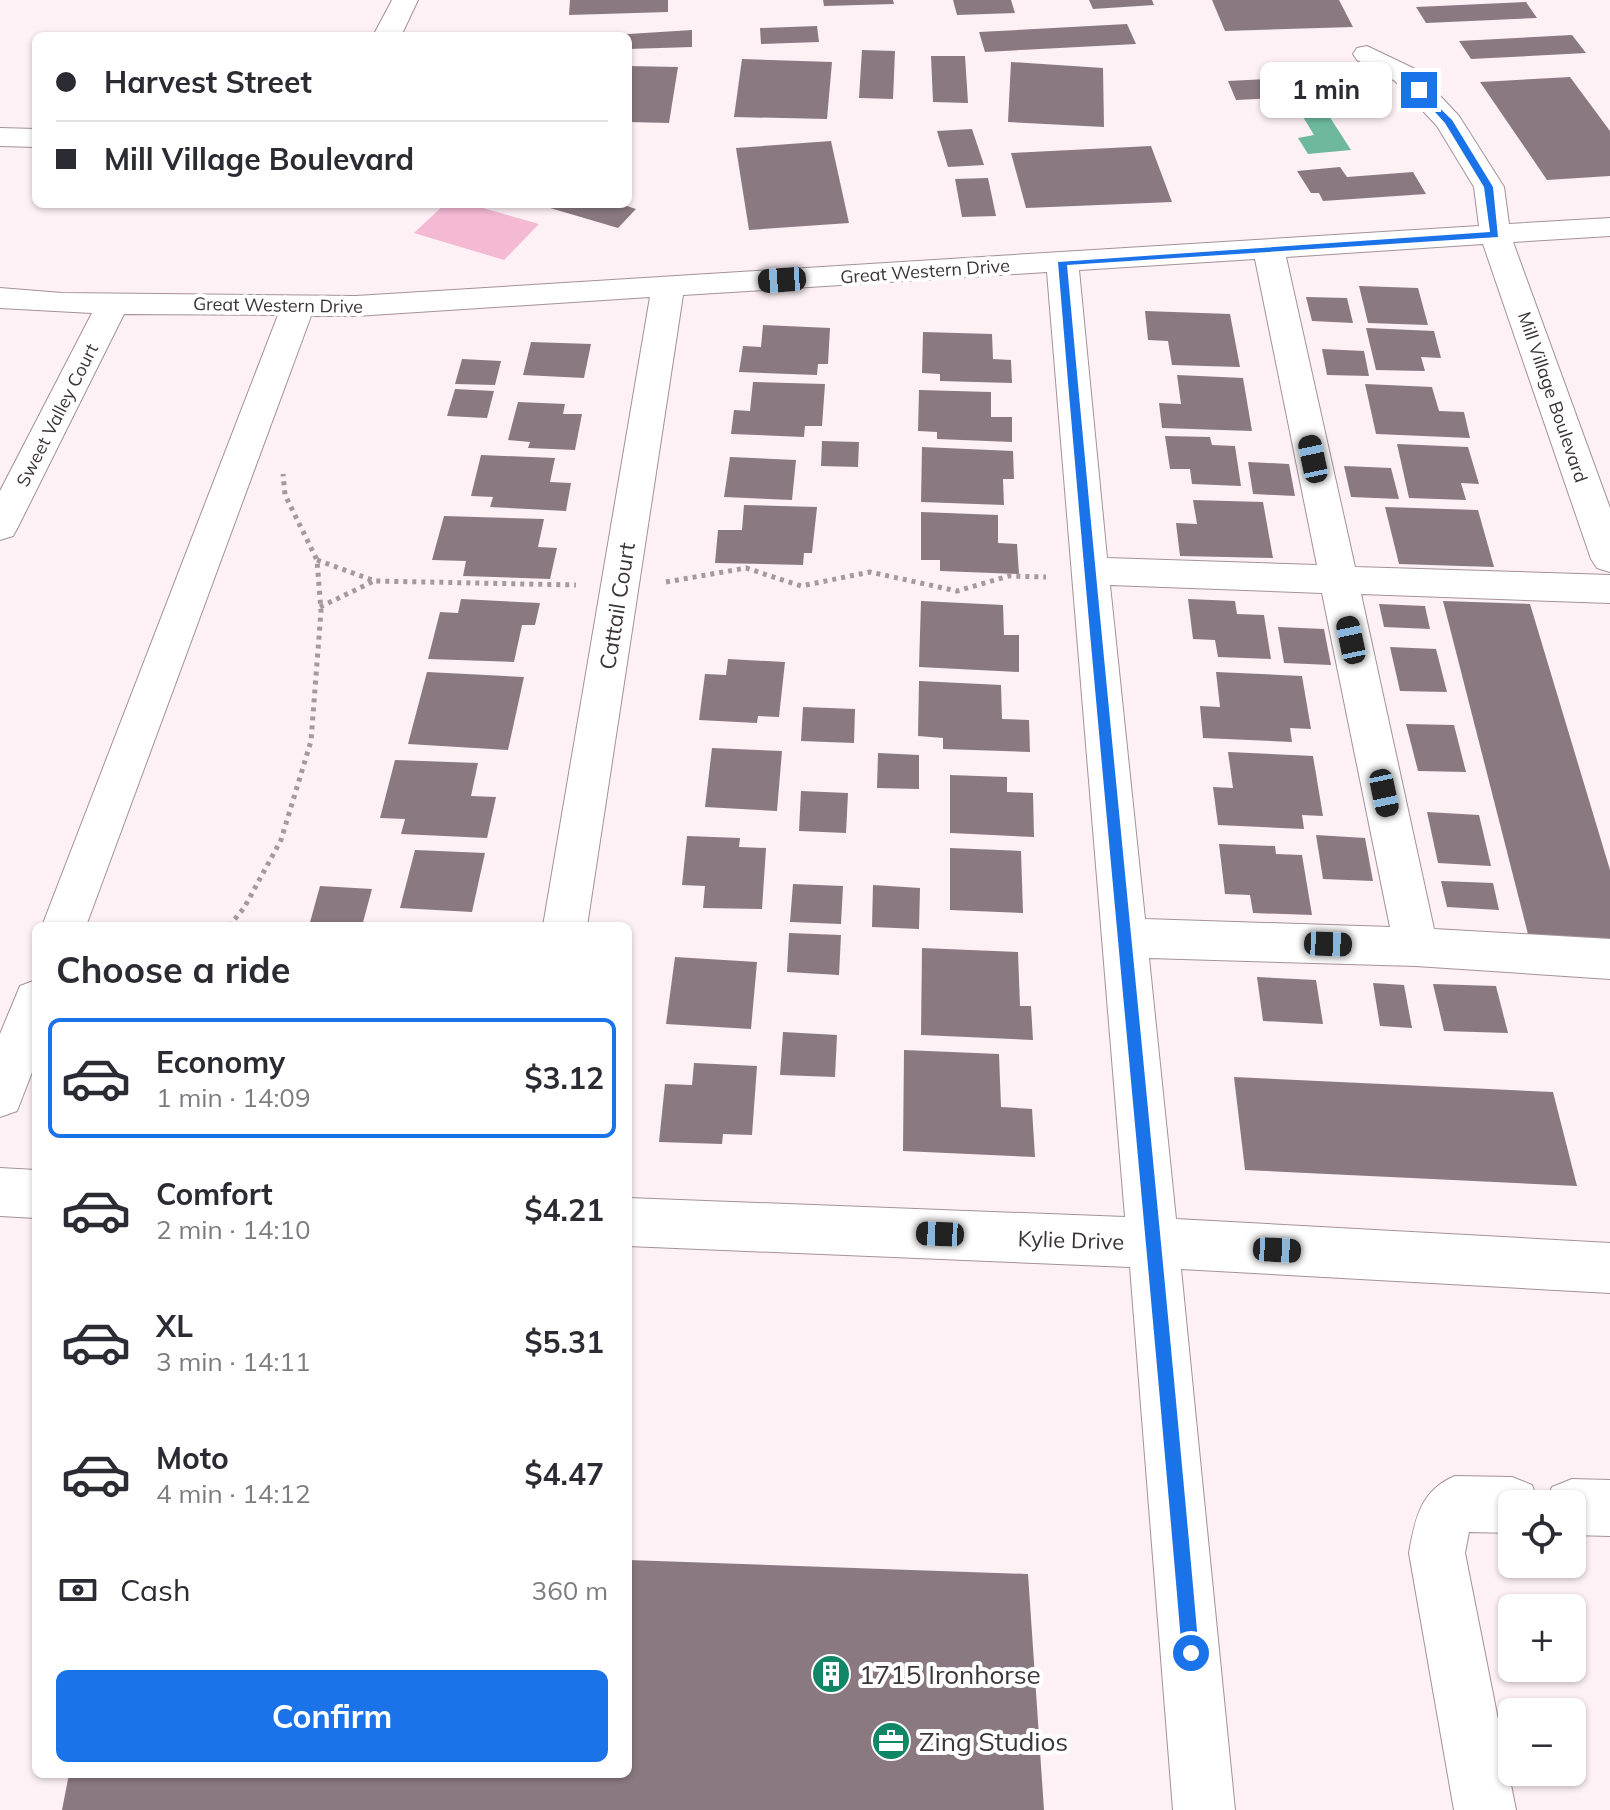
<!DOCTYPE html>
<html lang="en">
<head>
<meta charset="utf-8">
<style>
  :root { --surface:#fff; --page:#f7f7f7; --text:#2b2b33; --muted:#7c7c81; --line:#e1e1e2; --accent:#1a73e8 }
  body { margin:0; font-family:Mulish,sans-serif; background:var(--page); color:var(--text); height:100vh; display:flex; flex-direction:column; font-size:30px; white-space:nowrap }
  * { box-sizing:border-box; margin:0 }
  p { font-size:26px; color:var(--muted) }
  .icon { flex:none; width:44px; height:44px; fill:none; stroke:currentColor; stroke-width:2; stroke-linecap:round; stroke-linejoin:round }
  .map { position:relative; flex:1; overflow:hidden }
  .drawer { position:absolute; left:32px; top:922px; width:600px; height:856px; display:flex; flex-direction:column; background:var(--surface); border-radius:12px; box-shadow:0 2px 6px #0004 }
  .drawer>* { flex:none }
  .banner { position:absolute; left:32px; top:32px; width:600px; height:176px; border-radius:12px; box-shadow:0 2px 6px #0004; display:grid; align-content:center; height:176px; padding:0 24px; background:var(--surface) }
  .fabs { position:absolute; left:1498px; top:1490px; display:grid; gap:16px }
  .fabs a { display:grid; place-items:center; width:88px; height:88px; border-radius:12px; background:var(--surface); box-shadow:0 2px 6px #0004; font-size:40px }
  .end { position:absolute; width:36px; height:36px; margin:-18px; border:10px solid #1a73e8; background:#fff; box-shadow:0 0 0 4px #fff }
  .from { border-radius:50% }
  .bubble { position:absolute; height:56px; border-radius:12px; background:var(--surface); box-shadow:0 2px 6px #0004; font-size:26px; font-weight:700; line-height:56px; text-align:center }
  .car { position:absolute; width:24px; height:48px; margin:-24px -12px; border-radius:10px; box-shadow:0 0 6px 2px #0007; background:linear-gradient(#222 24%,#8ab4d8 0 40%,#222 0 76%,#8ab4d8 0 86%,#222 0) }
  .banner b { display:flex; align-items:center; gap:28px; height:76px; font-size:30px }
  .banner b+b { border-top:2px solid var(--line) }
  .banner i { width:20px; height:20px; background:var(--text) }
  ul { padding:0; list-style:none }
  li { display:flex; align-items:center; gap:24px; height:120px; margin:0 16px 12px; padding:0 8px; border:4px solid transparent; border-radius:12px }
  li div { flex:1 }
  li b { display:block; font-size:30px }
  li em { font-style:normal; font-weight:700 }
  li.current { border-color:var(--accent) }
  li>.icon { width:72px; height:72px; stroke-width:1.5 }
  h2 { padding:0 24px; font-size:36px; line-height:96px }
  .pay { display:flex; align-items:center; gap:20px; height:88px; padding:0 24px; font-size:30px }
  .pay p { margin-inline-start:auto }
  .button { display:flex; gap:16px; margin-top:auto; padding:16px 24px }
  .button a { flex:1; height:92px; border-radius:12px; background:var(--accent); color:#fff; font-size:32px; font-weight:700; line-height:92px; text-align:center }
  .map>svg:first-child { display:block }
  .green { fill:#f4b9d3 }
  .water { fill:#6eb99e }
  .building { fill:#8b7981 }
  .lines { fill:none; stroke-linecap:round; stroke-linejoin:round }
  .minor-casing { stroke:#a49199; stroke-width:2 }
  .path { stroke:#a49a9e; stroke-width:5; stroke-dasharray:4 5; stroke-linecap:butt }
  .minor { fill:#fff; fill-rule:evenodd }
  .route { fill:#1a73e8 }
  .labels { text-anchor:middle; dominant-baseline:central; stroke-width:8; stroke-linejoin:round; paint-order:stroke }
  .far-street-label { font-size:18px; fill:#3c3437; stroke:#fff }
  .street-label { font-size:22px; fill:#3c3437; stroke:#fff }
  .near-poi-label { font-size:26px; fill:#3c3437; stroke:#fff; text-anchor:start }
</style>
</head>
<body>
<div class="map">
<svg width="1610" height="1810" viewBox="0 0 1610 1810">
  <rect width="100%" height="100%" fill="#fdf1f6"/>
  <path class="green" d="M445,204h24l70,20 -35,36 -90,-27z"/>
  <path class="water" d="M1322,105l29,45 -43,4 -10,-16 16,-3 -17,-28z"/>
  <g class="building">
    <path d="M570,0h98v12l-99,3z"/>
    <path d="M823,0h70l1,4 -70,2z"/>
    <path d="M953,0h58l4,13 -58,2z"/>
    <path d="M1089,0h63l2,5 -61,4z"/>
    <path d="M1212,0h127l14,27 -128,4z"/>
    <path d="M1526,2l11,16 -111,5 -10,-16z"/>
    <path d="M1127,24l9,20 -151,8 -6,-20z"/>
    <path d="M817,26l2,16 -58,2 -1,-16z"/>
    <path d="M692,30v17l-64,2v-13h-31z"/>
    <path d="M1572,35l14,18 -115,6 -12,-18z"/>
    <path d="M862,50l33,1 -2,48 -34,-1z"/>
    <path d="M931,56h34l3,47 -35,-1z"/>
    <path d="M742,59l90,3 -5,57 -93,-2z"/>
    <path d="M1011,62l92,6 1,59 -96,-5z"/>
    <path d="M628,66l50,1 -9,56 -41,-1z"/>
    <path d="M1345,75l10,19 -119,6 -8,-19z"/>
    <path d="M1570,77l40,54v45l-63,4 -67,-98z"/>
    <path d="M972,129l12,36 -36,2 -11,-36z"/>
    <path d="M831,141l18,82 -100,7 -13,-82z"/>
    <path d="M1151,146l21,56 -146,6 -15,-55z"/>
    <path d="M1340,167l7,10 66,-5 13,22 -103,7 -4,-8h-8l-14,-22z"/>
    <path d="M988,178l8,38 -34,1 -7,-38z"/>
    <path d="M621,204l15,5 -18,19 -78,-23z"/>
    <path d="M1359,286l59,2 10,37 -60,-2z"/>
    <path d="M1306,297l41,1 6,25 -41,-2z"/>
    <path d="M1145,311l85,3 10,53 -68,-2 -4,-24 -20,-1z"/>
    <path d="M763,325l67,3 -2,36h-10l-1,11 -78,-3 4,-26 18,1z"/>
    <path d="M1366,328l68,3 7,27 -20,-1 4,14 -49,-1z"/>
    <path d="M923,332l69,2 1,25 18,1 1,23 -72,-2v-7l-18,-1z"/>
    <path d="M531,342l60,2 -7,34 -61,-3z"/>
    <path d="M1322,349l42,2 5,25 -42,-1z"/>
    <path d="M462,359l39,2 -6,24 -40,-1z"/>
    <path d="M1177,375l66,3 9,53 -90,-3 -3,-25 22,1z"/>
    <path d="M753,382l72,2 -3,42h-17l-1,11 -73,-3 3,-24 16,1z"/>
    <path d="M1365,384l67,3 7,24 25,1 6,26 -94,-4z"/>
    <path d="M455,389l39,2 -7,27 -40,-2z"/>
    <path d="M919,390l72,2v25h21v25l-75,-3v-7l-19,-1z"/>
    <path d="M518,402l47,2 -2,10h19l-7,36 -47,-2 2,-6 -22,-2z"/>
    <path d="M1165,436l45,1 2,8 23,1 6,40 -49,-2 -2,-15h-20z"/>
    <path d="M822,441l37,1 -1,25 -37,-1z"/>
    <path d="M1397,444l71,3 11,37 -18,-1 5,17 -57,-2z"/>
    <path d="M922,447l91,4 1,28h-11l1,26 -83,-3z"/>
    <path d="M481,455l74,3 -5,24 21,1 -5,28 -76,-4 3,-10 -22,-1z"/>
    <path d="M730,457l66,3 -4,40 -68,-3z"/>
    <path d="M1248,462l41,2 6,32 -42,-2z"/>
    <path d="M1344,466l47,2 8,31 -48,-2z"/>
    <path d="M1193,500l70,2 10,56 -93,-2 -4,-33 21,1z"/>
    <path d="M744,505l73,2 -5,46h-8l-1,12 -88,-2 3,-33h24z"/>
    <path d="M1385,507l93,3 16,57 -95,-3z"/>
    <path d="M921,512l77,3v28l19,1 2,30 -79,-3v-11h-19z"/>
    <path d="M444,516l100,3 -6,28 19,1 -7,31 -87,-3 3,-15 -34,-1z"/>
    <path d="M461,599l79,4 -5,22h-13l-8,37 -86,-3 12,-47 18,1z"/>
    <path d="M1188,599l47,2 2,13 27,1 7,44 -53,-2 -3,-17 -22,-1z"/>
    <path d="M921,601l82,4 1,30h15v37l-100,-5z"/>
    <path d="M1443,601l87,3 80,266v71l-81,-3z"/>
    <path d="M1379,604l46,2 5,23 -46,-2z"/>
    <path d="M1278,627l46,2 7,36 -47,-2z"/>
    <path d="M1390,647l46,2 11,43 -47,-1z"/>
    <path d="M728,659l57,3 -6,55 -21,-1 -1,7 -58,-3 6,-46 21,1z"/>
    <path d="M427,672l97,5 -16,73 -100,-6z"/>
    <path d="M1216,672l86,4 9,53 -21,-1 2,14 -89,-4 -3,-32 20,1z"/>
    <path d="M919,681l82,4 1,34 27,1 1,32 -87,-3v-11l-25,-2z"/>
    <path d="M803,707l52,2 -1,34 -53,-2z"/>
    <path d="M1406,724l48,1 12,47 -48,-1z"/>
    <path d="M712,748l70,3 -5,60 -72,-4z"/>
    <path d="M1228,752l85,4 10,60 -21,-1 2,14 -86,-4 -5,-38 20,1z"/>
    <path d="M878,753l41,2v34l-42,-1z"/>
    <path d="M395,760l83,3 -7,33 25,1 -9,41 -86,-4 4,-15 -25,-1z"/>
    <path d="M950,775l57,2v15l26,1 1,44 -84,-4z"/>
    <path d="M801,791l47,2 -2,40 -47,-2z"/>
    <path d="M1427,812l52,3 12,51 -53,-3z"/>
    <path d="M1316,835l49,3 8,43 -50,-2z"/>
    <path d="M687,836l53,2 -1,9 27,1 -4,61 -59,-1 2,-22 -23,-1z"/>
    <path d="M1219,844l56,2 1,8 26,1 10,60 -59,-2 -3,-18 -25,-1z"/>
    <path d="M950,848l71,3 2,62 -73,-3z"/>
    <path d="M415,850l70,3 -13,59 -72,-4z"/>
    <path d="M1441,881l52,2 6,27 -52,-3z"/>
    <path d="M793,884l50,2 -2,38 -51,-2z"/>
    <path d="M873,885l47,3 -1,41 -47,-2z"/>
    <path d="M320,886l52,3 -10,37h-53z"/>
    <path d="M789,933l52,2 -2,40 -52,-3z"/>
    <path d="M922,948l96,4 2,54h11l2,34 -112,-5z"/>
    <path d="M675,957l82,5 -6,67 -85,-5z"/>
    <path d="M1257,977l59,3 7,44 -60,-3z"/>
    <path d="M1373,983l31,2 8,43 -32,-2z"/>
    <path d="M1433,984l63,2 12,47 -64,-2z"/>
    <path d="M783,1032l54,3 -2,42 -55,-2z"/>
    <path d="M904,1050l95,4 2,53 31,2 3,48 -132,-6z"/>
    <path d="M694,1063l63,3 -5,69 -29,-1 -1,10 -63,-2 6,-58 27,1z"/>
    <path d="M1234,1077l319,15 24,94 -332,-16z"/>
    <path d="M628,1560l400,14 16,236h-982l7,-36h559z"/>
  </g>
  <g class="lines">
    <defs>
      <g id="minor">
        <path d="M392,0h26l-17,36h-28z"/>
        <path d="M1367,46l48,23 44,47 45,71 5,37 101,-6v18l-97,6 97,266v64l-13,-4 -6,-9 -108,-315 -197,13 69,310 255,8v28l-249,-9 73,335 176,10v40l-194,-13 -267,-8 27,261 434,24v50l-429,-24 54,541h-62l-43,-543 -502,-21v-48l497,19 -78,-945 -364,23 -96,631h-44l107,-629 -294,19h-45l-225,610h-44l236,-611 -154,-1 -106,213 -5,9 -13,4v-49l92,-178 -92,-5v-20l62,5 294,3 1123,-70 -5,-39 -37,-61 -42,-45 -38,-21 -4,-6 4,-6zM1255,259l62,306 -210,-7 -28,-288zM1110,585l212,8 68,334 -245,-8z"/>
        <path d="M0,128l36,1v18l-36,-1z"/>
        <path d="M36,980v82l-19,49 -17,6v-83l20,-48z"/>
        <path d="M0,1168l36,2v48l-36,-2z"/>
        <path d="M1455,1476l57,1 20,8 7,19h-27v29l-43,-1 -4,21 51,257h-62l-45,-257c6,-35 12,-63 46,-77z"/>
        <path d="M1572,1479l38,1v56l-38,-1v-31h-27l7,-17z"/>
      </g>
    </defs>
    <use href="#minor" class="minor-casing"/>
    <g class="path">
      <path d="M317,560l58,21 201,4"/>
      <path d="M666,582l80,-14 55,18 69,-14 87,19 52,-15 37,1"/>
      <path d="M320,607l54,-26"/>
      <path d="M229,926l15,-18 37,-68 30,-99 10,-130 -4,-51 -32,-65 -2,-21"/>
    </g>
    <use href="#minor" class="minor"/>
  </g>
  <path class="route" d="M1419,88l33,32 41,67 5,50 -431,28c42,463 91,925 132,1388l-8,8 -9,-8c-39,-464 -86,-927 -124,-1391l432,-30 -6,-45 -39,-64 -30,-33z"/>
  <defs>
    <symbol id="building-disc" viewBox="-11 -11 22 22"><circle r="9.5" fill="#0f8767" stroke="#fff"/><path d="M-4-6H4V6H1V3H-1V6H-4ZM-2.5-4.3h1.7v1.8h-1.7ZM.8-4.3h1.7v1.8H.8ZM-2.5-1h1.7V.8h-1.7ZM.8-1h1.7V.8H.8Z" fill="#fff"/></symbol>
    <symbol id="office-disc" viewBox="-11 -11 22 22"><circle r="9.5" fill="#0f8767" stroke="#fff"/><path d="M-6-3h4V-5.5h4V-3h4V5H-6ZM-1-4.5V-3h2v-1.5ZM-6 0V1H6V0Z" fill="#fff"/></symbol>
  </defs>
  <g fill-rule="evenodd">
    <use href="#building-disc" x="809" y="1652" width="44" height="44"/>
    <use href="#office-disc" x="869" y="1719" width="44" height="44"/>
  </g>
  <g class="labels">
    <g class="far-street-label">
      <text transform="translate(925 271) rotate(-4)">Great Western Drive</text>
      <text transform="translate(278 305) rotate(1)">Great Western Drive</text>
      <text transform="translate(1553 397) rotate(71)">Mill Village Boulevard</text>
      <text transform="translate(57 415) rotate(-63)">Sweet Valley Court</text>
    </g>
    <g class="street-label">
      <text transform="translate(617 606) rotate(-81)">Cattail Court</text>
      <text transform="translate(1071 1240) rotate(2)">Kylie Drive</text>
    </g>
    <g class="near-poi-label">
      <text x="859" y="1674">1715 Ironhorse</text>
      <text x="919" y="1741">Zing Studios</text>
    </g>
  </g>
</svg>
<div class="fabs">
<a><svg class="icon" aria-label="locate" viewBox="0 0 24 24"><circle cx="12" cy="12" r="6"/><path d="M12 2v4M12 18v4M2 12h4M18 12h4"/></svg></a>
<a>+</a>
<a>−</a>
</div>
<i class="end from" style="left:1191px;top:1653px"></i>
<i class="end" style="left:1419px;top:90px"></i>
<div class="bubble" style="left:1260px;top:62px;width:132px">1 min</div>
<i class="car" style="left:782px;top:280px;rotate:266deg"></i>
<i class="car" style="left:1313px;top:459px;rotate:348deg"></i>
<i class="car" style="left:1351px;top:640px;rotate:348deg"></i>
<i class="car" style="left:1384px;top:793px;rotate:168deg"></i>
<i class="car" style="left:1328px;top:944px;rotate:92deg"></i>
<i class="car" style="left:940px;top:1234px;rotate:272deg"></i>
<i class="car" style="left:1277px;top:1250px;rotate:93deg"></i>
<div class="banner">
<b><i class="from"></i>Harvest Street</b>
<b><i></i>Mill Village Boulevard</b>
</div>
<section class="drawer">
<h2>Choose a ride</h2>
<ul>
<li class="current"><svg class="icon" aria-label="car" viewBox="0 0 24 24"><path d="M5 17H2v-5l4-1 3-4h7l3 4 3 1v5h-3M9 17h6M6 11h13"/><circle cx="7" cy="17" r="2"/><circle cx="17" cy="17" r="2"/></svg><div><b>Economy</b><p>1 min · 14:09</p></div><em>$3.12</em></li>
<li><svg class="icon" aria-label="car" viewBox="0 0 24 24"><path d="M5 17H2v-5l4-1 3-4h7l3 4 3 1v5h-3M9 17h6M6 11h13"/><circle cx="7" cy="17" r="2"/><circle cx="17" cy="17" r="2"/></svg><div><b>Comfort</b><p>2 min · 14:10</p></div><em>$4.21</em></li>
<li><svg class="icon" aria-label="car" viewBox="0 0 24 24"><path d="M5 17H2v-5l4-1 3-4h7l3 4 3 1v5h-3M9 17h6M6 11h13"/><circle cx="7" cy="17" r="2"/><circle cx="17" cy="17" r="2"/></svg><div><b>XL</b><p>3 min · 14:11</p></div><em>$5.31</em></li>
<li><svg class="icon" aria-label="car" viewBox="0 0 24 24"><path d="M5 17H2v-5l4-1 3-4h7l3 4 3 1v5h-3M9 17h6M6 11h13"/><circle cx="7" cy="17" r="2"/><circle cx="17" cy="17" r="2"/></svg><div><b>Moto</b><p>4 min · 14:12</p></div><em>$4.47</em></li>
</ul>
<div class="pay"><svg class="icon" aria-label="cash" viewBox="0 0 24 24"><path d="M3 7h18v10H3z"/><circle cx="12" cy="12" r="2"/></svg>Cash<p>360 m</p></div>
<div class="button"><a>Confirm</a></div>
</section>
</div>
</body>
</html>
